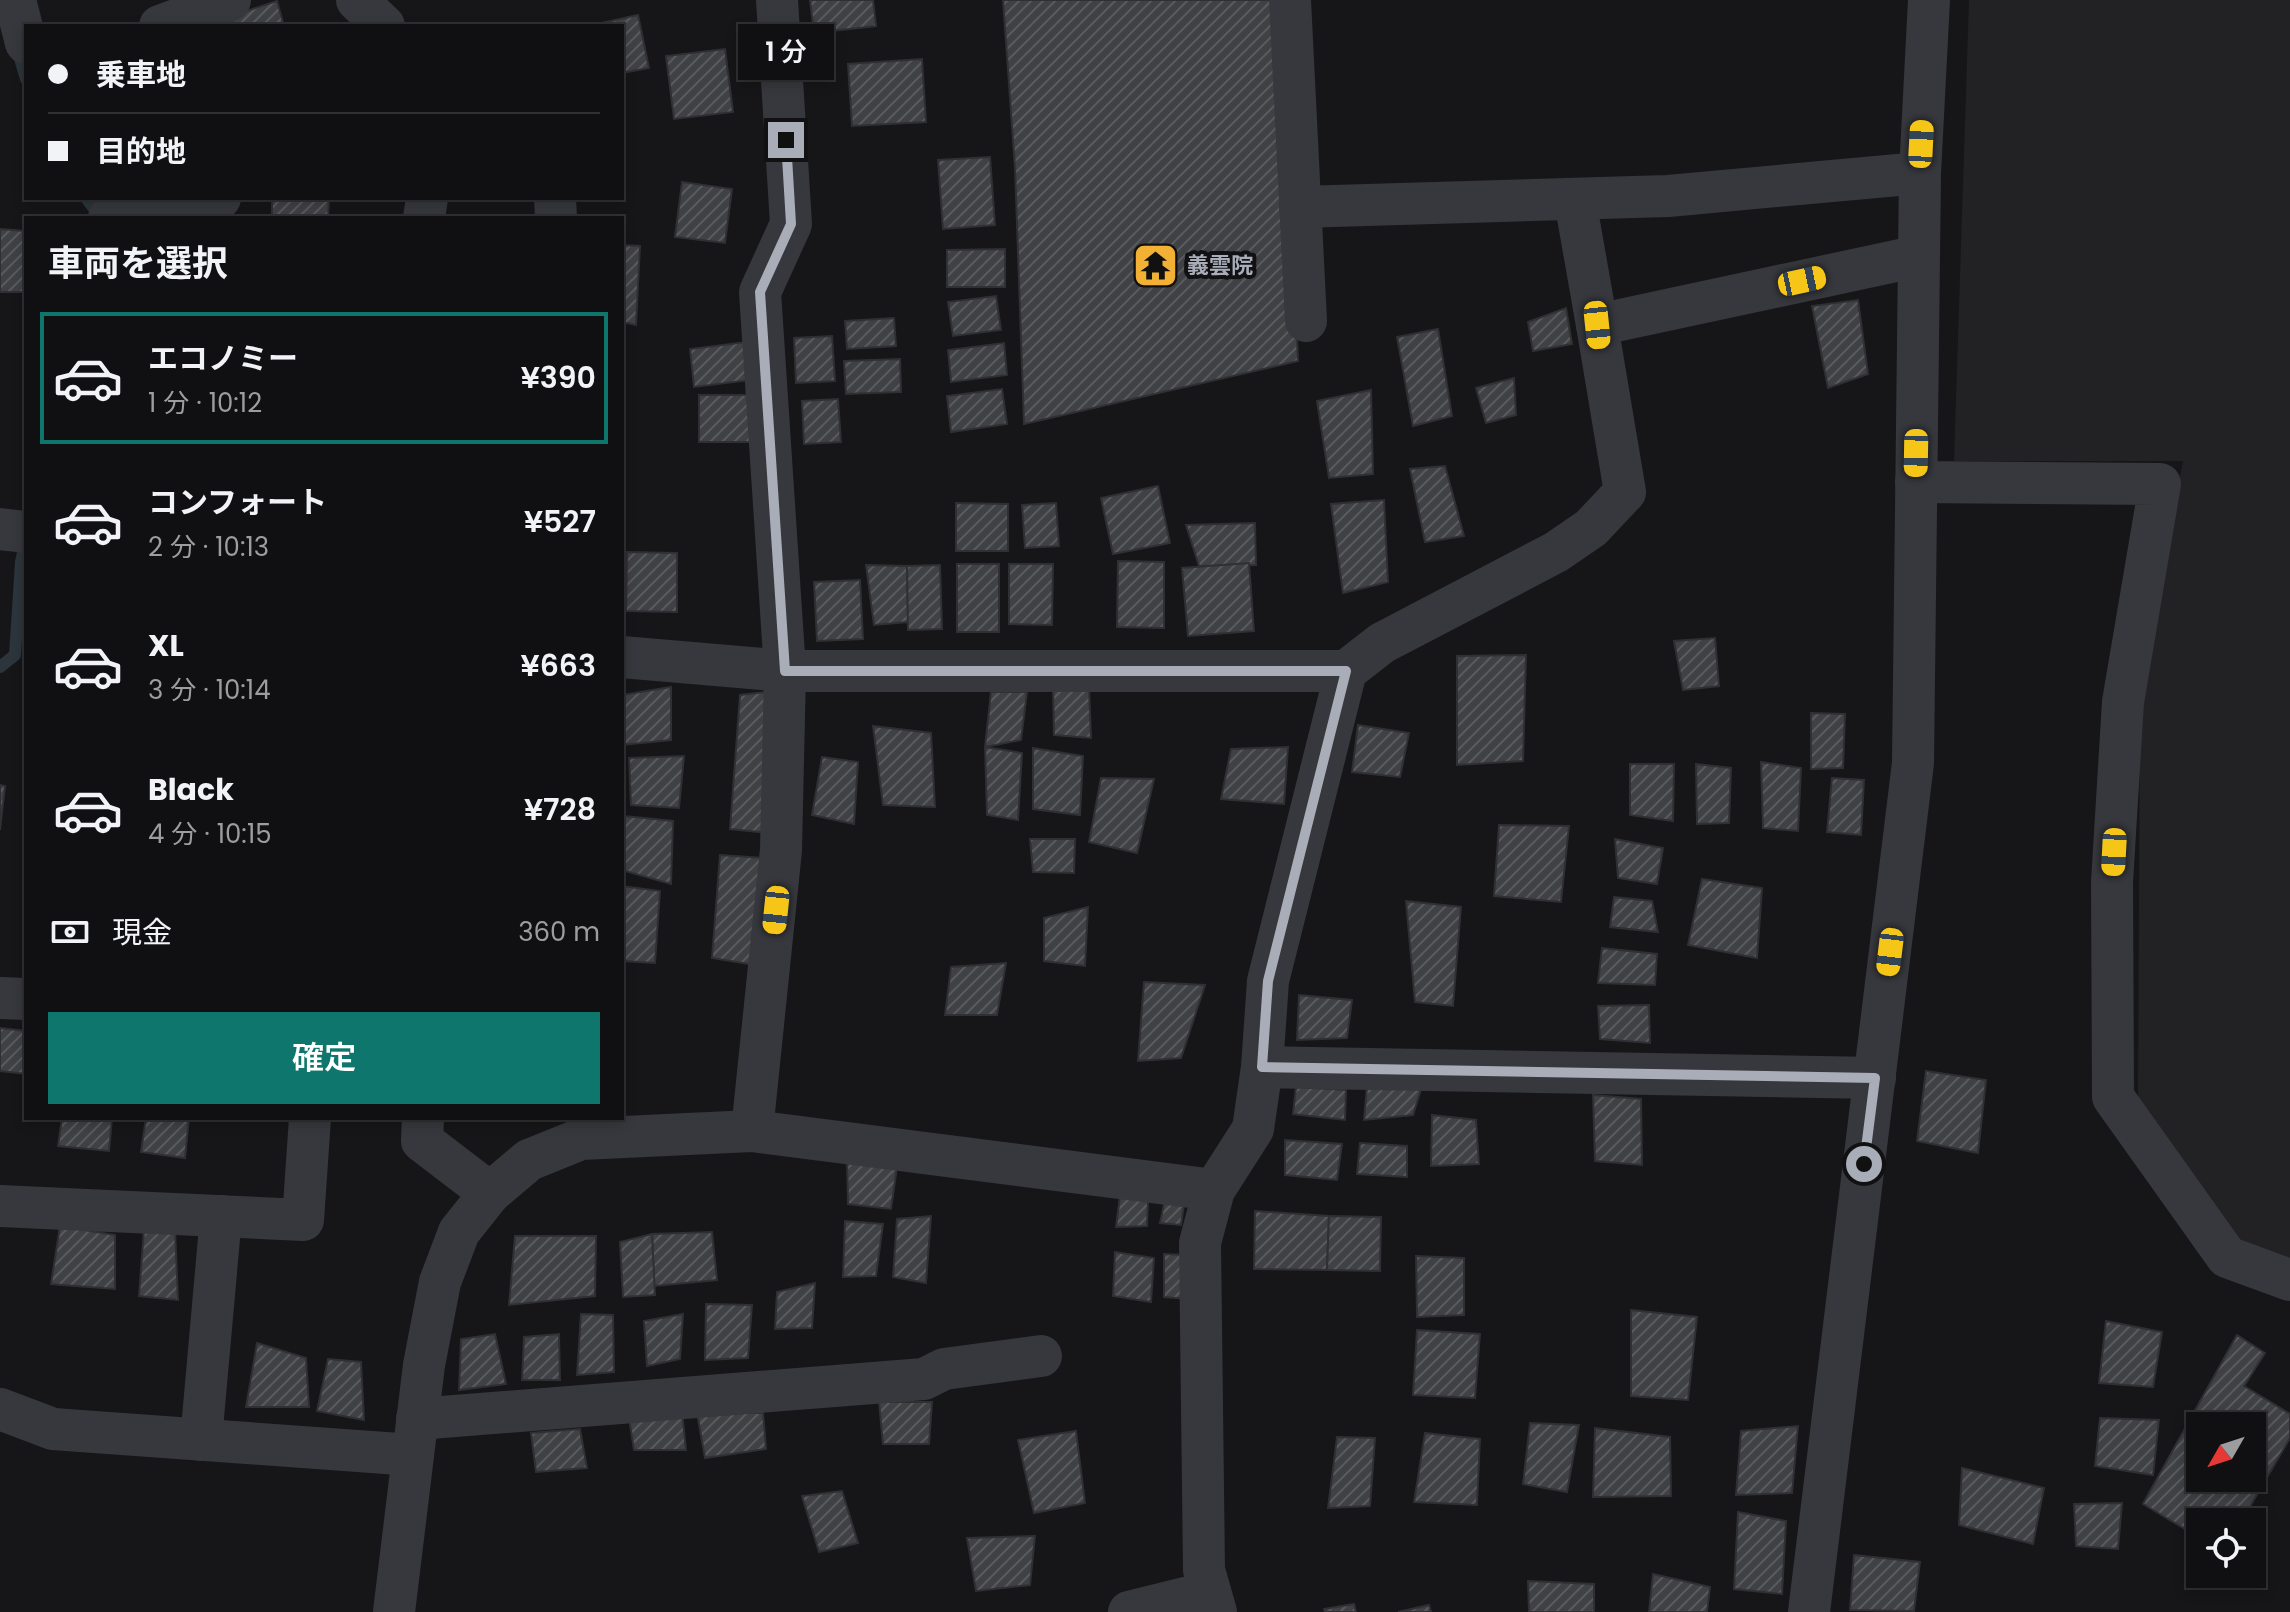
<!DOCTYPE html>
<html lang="ja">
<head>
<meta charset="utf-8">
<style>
  :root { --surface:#101012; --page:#19191b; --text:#f1f3f6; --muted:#9c9d9f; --line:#303032; --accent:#0f766e }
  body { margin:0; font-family:Poppins,"Noto Sans JP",sans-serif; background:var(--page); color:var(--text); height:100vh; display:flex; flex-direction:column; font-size:30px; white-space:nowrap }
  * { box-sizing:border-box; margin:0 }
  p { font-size:26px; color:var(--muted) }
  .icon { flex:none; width:44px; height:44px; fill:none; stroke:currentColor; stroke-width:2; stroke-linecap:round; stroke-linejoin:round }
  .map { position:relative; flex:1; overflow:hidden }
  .sheet { position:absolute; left:24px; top:216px; width:600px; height:904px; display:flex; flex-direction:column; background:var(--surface); border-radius:0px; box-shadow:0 4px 12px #0003,0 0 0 2px var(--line) }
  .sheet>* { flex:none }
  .hud { position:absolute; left:24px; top:24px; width:600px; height:176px; border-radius:0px; box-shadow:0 4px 12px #0003,0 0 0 2px var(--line); display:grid; align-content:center; height:176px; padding:0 24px; background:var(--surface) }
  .needle { width:52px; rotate:231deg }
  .tools { position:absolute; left:2186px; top:1412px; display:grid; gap:16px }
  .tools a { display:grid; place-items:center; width:80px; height:80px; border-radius:0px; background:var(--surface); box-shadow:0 4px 12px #0003,0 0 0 2px var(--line); font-size:40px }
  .end { position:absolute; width:36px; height:36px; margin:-18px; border:10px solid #a8adb8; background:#111; box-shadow:0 0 0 4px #111 }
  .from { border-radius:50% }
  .bubble { position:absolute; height:56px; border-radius:0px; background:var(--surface); box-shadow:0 4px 12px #0003,0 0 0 2px var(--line); font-size:26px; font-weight:600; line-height:56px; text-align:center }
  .car { position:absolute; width:24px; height:48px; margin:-24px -12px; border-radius:10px; box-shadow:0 0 6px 2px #0007; background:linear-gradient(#f5c518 24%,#345 0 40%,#f5c518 0 76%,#345 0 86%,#f5c518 0) }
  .hud b { display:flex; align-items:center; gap:28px; height:76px; font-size:30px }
  .hud b+b { border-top:2px solid var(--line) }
  .hud i { width:20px; height:20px; background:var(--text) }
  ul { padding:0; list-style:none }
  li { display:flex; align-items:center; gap:24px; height:132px; margin:0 16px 12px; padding:0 8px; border:4px solid transparent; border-radius:0px }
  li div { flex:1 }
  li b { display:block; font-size:30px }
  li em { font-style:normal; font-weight:600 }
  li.on { border-color:var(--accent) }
  li>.icon { width:72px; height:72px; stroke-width:1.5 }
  h2 { padding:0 24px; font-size:36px; line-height:96px }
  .pay { display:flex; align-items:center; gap:20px; height:88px; padding:0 24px; font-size:30px }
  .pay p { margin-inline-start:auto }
  .action { display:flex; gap:16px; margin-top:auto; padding:16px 24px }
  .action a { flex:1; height:92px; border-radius:0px; background:var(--accent); color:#fff; font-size:32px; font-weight:600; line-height:92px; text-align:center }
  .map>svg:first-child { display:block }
  .built { fill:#222225 }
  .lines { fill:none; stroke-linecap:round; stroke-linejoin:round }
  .stream { stroke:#2c353c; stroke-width:12 }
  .building { fill:url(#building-hatch); stroke:#303034; stroke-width:2; fill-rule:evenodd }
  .minor { stroke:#37383d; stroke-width:42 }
  .route { stroke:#a8adb8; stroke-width:10 }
  .labels { text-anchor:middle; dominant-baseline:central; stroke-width:8; stroke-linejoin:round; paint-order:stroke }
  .poi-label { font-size:22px; font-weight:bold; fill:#a8adb8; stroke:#111113; text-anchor:start }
</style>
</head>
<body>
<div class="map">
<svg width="2290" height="1612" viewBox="0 0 2290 1612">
  <defs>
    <pattern id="building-hatch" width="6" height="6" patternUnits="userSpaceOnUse" patternTransform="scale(2)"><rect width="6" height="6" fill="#404145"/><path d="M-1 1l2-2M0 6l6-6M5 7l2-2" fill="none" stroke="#595a5e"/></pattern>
  </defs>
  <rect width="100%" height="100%" fill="#161618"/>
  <path class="built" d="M1969,0h321v1265l-50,-17 -102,-144 2,-413 43,-230h-229z"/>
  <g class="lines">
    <g class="stream">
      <path d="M17,48l9,31"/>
      <path d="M86,198l15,20"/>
      <path d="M0,667l15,-12 6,-93 5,-24"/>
    </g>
  </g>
  <g class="building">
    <path d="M810,0h63l3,26 -62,7z"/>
    <path d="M1003,0h278l17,361 -274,63 -9,-256z"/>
    <path d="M277,1l7,25h-51l-2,-10z"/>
    <path d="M638,15l11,53 -27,5v-47h-34z"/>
    <path d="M725,49l8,63 -59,7 -8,-63z"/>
    <path d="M922,59l4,63 -74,4 -4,-62z"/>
    <path d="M990,157l5,68 -52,4 -5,-69z"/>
    <path d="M682,182l50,7 -7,54 -50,-6z"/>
    <path d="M272,198h57l-1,20h-56z"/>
    <path d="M0,229l26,2v61h-26z"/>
    <path d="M622,245l18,1 -4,79 -14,-3z"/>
    <path d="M1005,249v38h-58v-37z"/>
    <path d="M996,296l5,34 -48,6 -5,-34z"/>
    <path d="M1858,300l10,74 -40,14 -16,-82z"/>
    <path d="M1566,308l6,36 -39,7 -5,-29z"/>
    <path d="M894,318l2,28 -49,3 -2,-28z"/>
    <path d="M1438,329l14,87 -39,10 -16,-89z"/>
    <path d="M832,336l3,45 -39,2 -2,-45z"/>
    <path d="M746,342l5,38 -57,7 -4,-38z"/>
    <path d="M1004,343l3,32 -56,7 -3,-32z"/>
    <path d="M900,359l1,33 -55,2 -2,-33z"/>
    <path d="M1514,378l2,37 -30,8 -10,-35z"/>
    <path d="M1002,389l5,35 -56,8 -4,-36z"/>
    <path d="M1371,390l2,84 -44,4 -12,-77z"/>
    <path d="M699,395h51l1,47h-52z"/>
    <path d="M838,399l3,43 -37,2 -2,-43z"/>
    <path d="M1445,466l19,70 -39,6 -15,-73z"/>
    <path d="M1158,486l12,57 -57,11 -12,-56z"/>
    <path d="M1384,500l4,82 -45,11 -12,-89z"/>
    <path d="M956,503l52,1v47h-52z"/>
    <path d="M1056,503l3,43 -34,2 -3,-43z"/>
    <path d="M1255,523l1,42 -57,1 -13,-41z"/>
    <path d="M627,552l50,1v59l-51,-1z"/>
    <path d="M1118,561l46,1v66l-47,-1z"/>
    <path d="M1249,563l5,68 -66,5 -6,-68z"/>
    <rect x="957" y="564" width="42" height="68"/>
    <path d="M1009,564h44l-1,61 -43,-1z"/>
    <path d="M866,565l41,1 1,56 -34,3z"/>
    <path d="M940,565l2,64 -34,1 -1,-64z"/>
    <path d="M860,580l3,59 -46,2 -3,-59z"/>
    <path d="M1715,638l4,48 -36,4 -9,-49z"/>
    <path d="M1526,655l-3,106 -66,4v-109z"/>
    <path d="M671,687v53l-49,5v-50z"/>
    <path d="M1053,688h36l2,50 -37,-3z"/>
    <path d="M767,692l1,141 -38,-4 10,-134z"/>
    <path d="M991,692h36l-6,48 -36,7z"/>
    <path d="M1811,713l34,1 -2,54 -32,1z"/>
    <path d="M1358,725l51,8 -9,44 -48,-5z"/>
    <path d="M873,726l58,7 4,74 -52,-2z"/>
    <path d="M985,747l37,6 -4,67 -31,-5z"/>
    <path d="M1288,747l-4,57 -63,-5 10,-50z"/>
    <path d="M1033,748l50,8 -3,59 -47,-6z"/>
    <path d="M684,756l-5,52 -48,-3 -2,-47z"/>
    <path d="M822,757l36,5 -4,62 -42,-9z"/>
    <path d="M1761,762l40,6 -3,63 -35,-3z"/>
    <path d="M1630,764h44l-1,57 -43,-6z"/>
    <path d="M1696,764l35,4 -2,55 -32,1z"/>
    <path d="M1101,778l53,1 -17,74 -48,-11z"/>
    <path d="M1832,778l32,2 -3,55 -34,-3z"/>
    <path d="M0,785l5,1 -5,44z"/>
    <path d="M624,816l49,5 -2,63 -46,-13z"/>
    <path d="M1499,825l70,1 -8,76 -67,-6z"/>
    <path d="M1030,839h45l-1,34 -41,-1z"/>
    <path d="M1615,839l48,9 -6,36 -39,-6z"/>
    <path d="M720,855l44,3 -9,107 -43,-7z"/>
    <path d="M1702,879l60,9 -5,70 -69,-13z"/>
    <path d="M622,886l38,5 -5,72 -33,-2z"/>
    <path d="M1614,897l38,4 6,31 -48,-5z"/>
    <path d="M1406,901l55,6 -8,99 -38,-4z"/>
    <path d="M1088,907l-3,59 -41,-5v-43z"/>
    <path d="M1602,948l55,6 -2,31 -57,-2z"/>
    <path d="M1006,963l-9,52h-52l6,-48z"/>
    <path d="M1144,982l61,3 -24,73 -43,3z"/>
    <path d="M1299,995l53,5 -5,38 -50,2z"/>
    <path d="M1649,1005l1,38 -50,-4 -2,-33z"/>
    <path d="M0,1028l26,3v43l-26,-3z"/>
    <path d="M1926,1071l60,9 -8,73 -61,-12z"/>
    <path d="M1367,1086h55l-9,29 -49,5z"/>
    <path d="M1296,1087l50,3 -1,30 -52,-6z"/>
    <path d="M1593,1095l48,4 1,66 -47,-4z"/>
    <path d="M1432,1115l44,5 3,44 -48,2z"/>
    <path d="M62,1118h50l-3,33 -51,-5z"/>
    <path d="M146,1118h43l-4,40 -44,-6z"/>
    <path d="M1285,1140l57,4 -5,36 -52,-5z"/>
    <path d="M1360,1143l47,3v31l-50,-3z"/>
    <path d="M847,1161l50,6 -6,42 -43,-5z"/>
    <path d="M1120,1196l28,5 -1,25 -31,1z"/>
    <path d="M1164,1204h20l-3,21 -21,-2z"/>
    <path d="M1255,1211l74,5 -2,54 -73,-1z"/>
    <path d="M931,1216l-5,67 -33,-6 4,-58z"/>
    <path d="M1329,1216l52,1 -1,54 -53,-1z"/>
    <path d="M845,1221l38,3 -7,52 -33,1z"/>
    <path d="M60,1226l55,9v54l-64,-5z"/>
    <path d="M144,1229l31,1 3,70 -39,-4z"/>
    <path d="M712,1232l5,48 -63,6 -2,-52z"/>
    <path d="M652,1234l3,61 -32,2 -3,-55z"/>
    <path d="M515,1236h81l-1,60 -86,9z"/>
    <path d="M1115,1252l39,6 -3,44 -38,-6z"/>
    <path d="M1164,1254l20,1 4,44 -24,-2z"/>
    <path d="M1416,1256l48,2v57l-47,2z"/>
    <path d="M815,1283l-3,45 -37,1 2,-37z"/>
    <path d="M706,1304l46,1 -4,53 -43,2z"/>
    <path d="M1631,1310l66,7 -9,83 -57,-4z"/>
    <path d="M581,1314l32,1 1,57 -37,3z"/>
    <path d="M683,1314l-3,45 -33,7 -3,-45z"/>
    <path d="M2106,1321l56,11 -9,55 -54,-4z"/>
    <path d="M1417,1330l63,4 -5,64 -62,-3z"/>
    <path d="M495,1334l11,50 -47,6 2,-51z"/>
    <path d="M559,1334l1,46h-38l2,-43z"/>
    <path d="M2237,1335l28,18 -21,33 46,28v24l-49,84h-41v16l-57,-34zM2200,1426h52v52h-52z"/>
    <path d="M257,1343l49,15 3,49h-63z"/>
    <path d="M328,1359l33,3 3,58 -47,-9z"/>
    <path d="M879,1402h53l-3,42h-46z"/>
    <path d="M682,1412l4,38h-52l-5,-32z"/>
    <path d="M697,1413h66l3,36 -61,9z"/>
    <path d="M2100,1418l59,2 -6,55 -58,-9z"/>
    <path d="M1530,1423l49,2 -12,67 -44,-8z"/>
    <path d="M1798,1426l-6,67 -56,2 5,-64z"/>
    <path d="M1595,1428l75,9 1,59 -78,1z"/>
    <path d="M580,1429l7,39 -51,4 -5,-39z"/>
    <path d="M1076,1431l9,72 -51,10 -16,-73z"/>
    <path d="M1425,1433l55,6 -3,66 -63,-3z"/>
    <path d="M1337,1437l38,1 -5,68 -42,2z"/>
    <path d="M1962,1468l82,20 -11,56 -74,-19z"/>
    <path d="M842,1491l16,52 -39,9 -17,-56z"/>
    <path d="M2122,1503l-4,46 -42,-3 -2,-42z"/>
    <path d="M1738,1512l48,9 -4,73 -48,-5z"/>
    <path d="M1035,1536l-5,49 -54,6 -9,-53z"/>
    <path d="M1854,1555l66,7 -6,49 -64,-1z"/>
    <path d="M1653,1574l57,13 -3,25h-58z"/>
    <path d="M1528,1581l66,3v28h-65z"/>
    <path d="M1354,1604l2,8h-31l-1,-3z"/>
    <path d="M1429,1605l2,7h-33z"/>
  </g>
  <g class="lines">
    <g class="minor">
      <path d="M15,0l11,43"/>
      <path d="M357,0l27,26"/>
      <path d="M1290,0l16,321"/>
      <path d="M160,26l70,-26"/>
      <path d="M555,198l1,20"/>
      <path d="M1575,200l22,125"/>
      <path d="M1300,207l368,-11 252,-23"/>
      <path d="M109,218l111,-20"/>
      <path d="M424,218l3,-20"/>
      <path d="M1916,482l244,2 -37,218 -11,180 1,215 114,160 63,23"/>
      <path d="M0,529l26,3"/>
      <path d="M622,657l163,14h561"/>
      <path d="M0,998l26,1"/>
      <path d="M1262,1067l613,11"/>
      <path d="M423,1118l-1,23 68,52"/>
      <path d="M752,1131l29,-281 4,-179 -25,-379 31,-68 -14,-224"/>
      <path d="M0,1206l303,14 7,-102"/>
      <path d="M0,1409l53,20 360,26"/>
      <path d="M417,1419l507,-40 20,-10 97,-13"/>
      <path d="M201,1440l20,-224"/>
      <path d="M394,1612l30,-247 16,-83 19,-50 31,-39 39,-33 52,-21 171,-8 462,59"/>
      <path d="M1129,1612l81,-20"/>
      <path d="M1216,1612l-12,-42 -4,-327 14,-53 39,-61 9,-62 6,-86 78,-310 36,-28 174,-91 35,-24 34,-36 -28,-167 322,-69"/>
      <path d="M1809,1612l104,-849 7,-590 9,-173"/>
    </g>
  </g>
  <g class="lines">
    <path class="route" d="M786,140l5,84 -31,68 25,379h561l-78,310 -6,86 613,11 -11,86"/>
  </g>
  <defs>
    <symbol id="temple-square" viewBox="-11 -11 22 22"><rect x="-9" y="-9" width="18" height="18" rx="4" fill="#f2b134" stroke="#111113"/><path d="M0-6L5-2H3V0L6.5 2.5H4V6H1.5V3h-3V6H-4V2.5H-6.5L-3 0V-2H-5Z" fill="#111"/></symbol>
  </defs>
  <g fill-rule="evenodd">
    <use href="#temple-square" x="1130" y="240" width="51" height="51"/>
  </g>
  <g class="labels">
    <g class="poi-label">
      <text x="1187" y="265">義雲院</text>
    </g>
  </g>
</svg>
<div class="tools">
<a><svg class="needle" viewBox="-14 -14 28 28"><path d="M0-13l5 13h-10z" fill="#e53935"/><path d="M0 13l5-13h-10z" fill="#9c9d9f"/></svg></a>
<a><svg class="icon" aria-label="locate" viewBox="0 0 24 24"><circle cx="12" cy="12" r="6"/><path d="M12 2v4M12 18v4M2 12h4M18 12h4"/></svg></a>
</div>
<i class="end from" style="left:1864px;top:1164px"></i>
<i class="end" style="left:786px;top:140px"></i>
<div class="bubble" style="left:738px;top:24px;width:96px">1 分</div>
<i class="car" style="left:1921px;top:144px;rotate:3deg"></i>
<i class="car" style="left:1802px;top:281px;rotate:78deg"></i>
<i class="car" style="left:1597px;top:325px;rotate:174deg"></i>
<i class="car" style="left:1916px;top:453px;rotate:181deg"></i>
<i class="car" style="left:2114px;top:852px;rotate:183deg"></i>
<i class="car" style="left:776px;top:910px;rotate:186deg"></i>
<i class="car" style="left:1890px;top:952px;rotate:187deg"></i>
<div class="hud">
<b><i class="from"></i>乗車地</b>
<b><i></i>目的地</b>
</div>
<section class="sheet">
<h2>車両を選択</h2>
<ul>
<li class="on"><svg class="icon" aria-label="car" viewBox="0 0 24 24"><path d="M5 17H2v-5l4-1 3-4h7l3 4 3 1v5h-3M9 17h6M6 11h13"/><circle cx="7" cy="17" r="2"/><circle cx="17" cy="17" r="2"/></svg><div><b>エコノミー</b><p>1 分 · 10:12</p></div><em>¥390</em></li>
<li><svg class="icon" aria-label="car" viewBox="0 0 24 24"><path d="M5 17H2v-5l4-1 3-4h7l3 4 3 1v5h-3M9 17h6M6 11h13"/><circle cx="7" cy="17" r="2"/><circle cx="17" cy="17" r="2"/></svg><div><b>コンフォート</b><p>2 分 · 10:13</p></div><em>¥527</em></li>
<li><svg class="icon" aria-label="car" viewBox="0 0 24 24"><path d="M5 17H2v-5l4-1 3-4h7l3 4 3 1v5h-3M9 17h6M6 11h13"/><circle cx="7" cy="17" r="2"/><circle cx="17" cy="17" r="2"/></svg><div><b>XL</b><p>3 分 · 10:14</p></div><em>¥663</em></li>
<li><svg class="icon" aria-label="car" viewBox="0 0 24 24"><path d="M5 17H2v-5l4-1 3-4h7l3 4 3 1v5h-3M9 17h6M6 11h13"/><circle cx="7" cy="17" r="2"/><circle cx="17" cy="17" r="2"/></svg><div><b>Black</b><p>4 分 · 10:15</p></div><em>¥728</em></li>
</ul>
<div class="pay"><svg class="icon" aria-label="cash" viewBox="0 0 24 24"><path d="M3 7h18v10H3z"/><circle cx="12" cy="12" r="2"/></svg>現金<p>360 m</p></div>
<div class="action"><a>確定</a></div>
</section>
</div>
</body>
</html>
